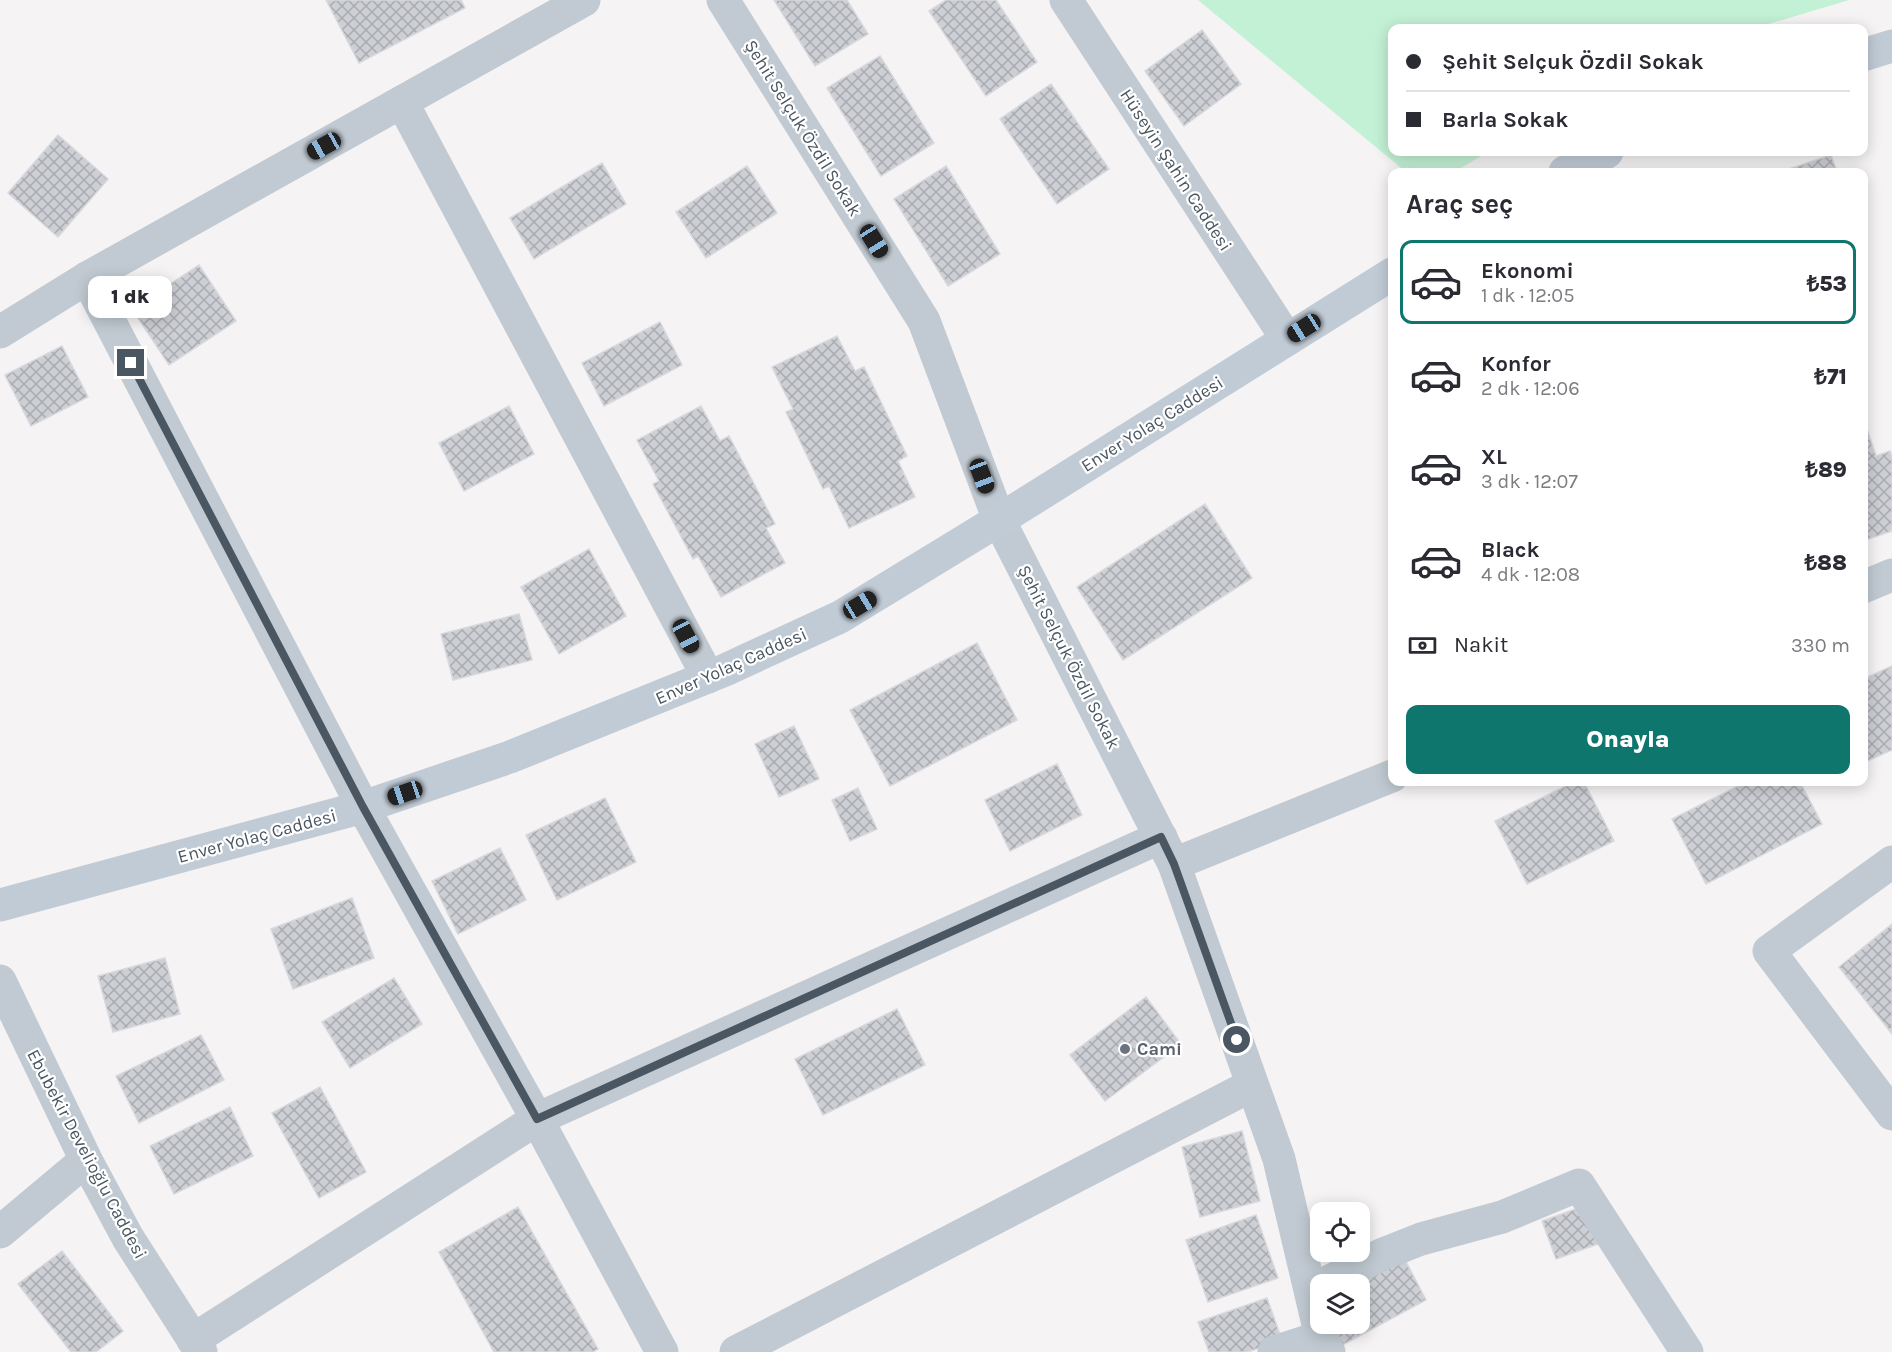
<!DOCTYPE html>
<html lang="tr">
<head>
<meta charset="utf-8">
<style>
  :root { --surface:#fff; --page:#f7f7f7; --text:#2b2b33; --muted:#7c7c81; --line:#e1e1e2; --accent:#0f766e }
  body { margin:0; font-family:Karla,sans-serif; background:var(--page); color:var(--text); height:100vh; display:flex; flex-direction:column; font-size:22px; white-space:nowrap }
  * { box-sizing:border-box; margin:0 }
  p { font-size:20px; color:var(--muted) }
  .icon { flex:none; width:33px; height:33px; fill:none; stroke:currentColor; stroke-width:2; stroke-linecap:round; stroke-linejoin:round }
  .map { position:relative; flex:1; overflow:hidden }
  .drawer { position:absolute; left:1388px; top:168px; width:480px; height:618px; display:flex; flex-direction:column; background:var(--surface); border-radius:12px; box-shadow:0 3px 15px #0003 }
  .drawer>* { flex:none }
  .banner { position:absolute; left:1388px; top:24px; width:480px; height:132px; border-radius:12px; box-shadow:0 3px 15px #0003; display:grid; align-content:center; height:132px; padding:0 18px; background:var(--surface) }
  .buttons { position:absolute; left:1310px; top:1202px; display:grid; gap:12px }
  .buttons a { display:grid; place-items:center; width:60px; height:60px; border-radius:12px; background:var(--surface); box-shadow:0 3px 15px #0003; font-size:30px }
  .end { position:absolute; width:27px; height:27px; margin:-14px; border:8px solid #4a5661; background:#fff; box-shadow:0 0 0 3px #fff }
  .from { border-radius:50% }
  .bubble { position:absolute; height:42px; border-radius:12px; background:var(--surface); box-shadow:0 3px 15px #0003; font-size:20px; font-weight:800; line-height:42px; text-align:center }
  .car { position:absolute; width:18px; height:36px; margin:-18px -9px; border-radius:8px; box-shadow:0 0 4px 2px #0007; background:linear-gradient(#222 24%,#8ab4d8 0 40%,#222 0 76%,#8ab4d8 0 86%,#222 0) }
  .banner b { display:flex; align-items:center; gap:21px; height:57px; font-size:22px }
  .banner b+b { border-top:2px solid var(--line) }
  .banner i { width:15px; height:15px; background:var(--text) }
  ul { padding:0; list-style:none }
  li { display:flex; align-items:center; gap:18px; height:84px; margin:0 12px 9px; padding:0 6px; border:3px solid transparent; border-radius:12px }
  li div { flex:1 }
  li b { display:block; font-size:22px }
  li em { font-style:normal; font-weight:800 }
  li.selected { border-color:var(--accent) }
  li>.icon { width:54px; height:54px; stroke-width:1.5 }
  h2 { padding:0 18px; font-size:27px; line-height:72px }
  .pay { display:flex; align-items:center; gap:15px; height:66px; padding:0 18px; font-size:22px }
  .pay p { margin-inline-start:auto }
  .cta { display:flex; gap:12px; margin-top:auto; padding:12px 18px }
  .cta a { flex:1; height:69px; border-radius:12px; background:var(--accent); color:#fff; font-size:24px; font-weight:800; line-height:69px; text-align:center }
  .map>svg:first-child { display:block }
  .green { fill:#c3f1d5 }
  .building { fill:url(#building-cross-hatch); stroke:#d7d9de; stroke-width:1.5 }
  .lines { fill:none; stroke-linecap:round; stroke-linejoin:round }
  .street { stroke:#c1cad2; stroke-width:33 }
  .secondary { stroke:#c1cbd6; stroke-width:33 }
  .route { stroke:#4a5661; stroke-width:8 }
  .worship-dot { fill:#6b7280; stroke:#fff; stroke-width:2 }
  .labels { text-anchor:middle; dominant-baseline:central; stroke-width:4.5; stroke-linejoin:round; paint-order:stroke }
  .street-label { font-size:18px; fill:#4a5661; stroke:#fff }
  .worship-label { font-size:18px; font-weight:bold; fill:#5b616d; stroke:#fff; text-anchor:start }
</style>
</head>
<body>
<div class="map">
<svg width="1892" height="1352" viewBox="0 0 1892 1352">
  <defs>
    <pattern id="building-cross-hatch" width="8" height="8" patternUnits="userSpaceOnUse" patternTransform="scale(1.5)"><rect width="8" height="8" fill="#cdcfd5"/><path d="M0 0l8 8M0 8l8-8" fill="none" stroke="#a8abb0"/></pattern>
  </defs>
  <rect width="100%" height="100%" fill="#f5f3f3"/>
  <path class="green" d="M1198,0h651l-94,28h-363v124h96l-34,20h-48z"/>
  <g class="building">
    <path d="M326,0h135l4,8 -106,55z"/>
    <path d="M774,0h73l21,34 -53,32z"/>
    <path d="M946,0h50l41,62 -51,34 -57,-85z"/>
    <path d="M1202,30l39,54 -57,42 -39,-55z"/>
    <path d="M880,56l54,87 -53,33 -54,-88z"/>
    <path d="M1051,84l58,85 -52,35 -57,-85z"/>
    <path d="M58,135l50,44 -50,58 -50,-44z"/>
    <path d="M1831,155l6,17h-57z"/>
    <path d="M602,163l24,41 -92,55 -24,-41z"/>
    <path d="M747,166l30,47 -71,45 -30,-46z"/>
    <path d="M946,166l54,88 -52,32 -54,-87z"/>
    <path d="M199,265l37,56 -67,44 -37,-56z"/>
    <path d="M660,322l22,43 -78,41 -22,-43z"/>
    <path d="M837,336l18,35 9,-4 43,89 -9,5 17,36 -66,31 -20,-42 -6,3 -37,-77 7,-3 -21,-42z"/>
    <path d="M62,346l26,51 -57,29 -26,-51z"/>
    <path d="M509,406l25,48 -70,37 -25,-48z"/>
    <path d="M701,406l19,35 9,-5 46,88 -9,4 19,35 -64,34 -23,-41 -5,3 -40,-75 6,-3 -22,-41z"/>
    <path d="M1863,417l13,39 14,-5 2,5v75l-29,10z"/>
    <path d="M1205,504l47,74 -129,82 -46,-73z"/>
    <path d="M589,549l37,67 -67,38 -38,-67z"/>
    <path d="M519,614l13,46 -79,20 -12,-46z"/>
    <path d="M977,643l40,77 -127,66 -40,-76z"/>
    <path d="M1892,666v84l-29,13v-84z"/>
    <path d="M794,726l25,53 -40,18 -24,-53z"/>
    <path d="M1057,764l25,51 -72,36 -25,-51z"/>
    <path d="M1574,782h10l30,59 -87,43 -32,-63z"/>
    <path d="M1746,782h54l22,42 -116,60 -34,-65z"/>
    <path d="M858,788l19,41 -27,12 -18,-41z"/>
    <path d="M605,798l31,64 -79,38 -31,-65z"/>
    <path d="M500,848l26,52 -68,34 -26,-53z"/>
    <path d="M352,898l22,60 -81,31 -22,-60z"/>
    <path d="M1892,924v110l-53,-67z"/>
    <path d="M165,958l15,56 -67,18 -15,-56z"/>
    <path d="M394,978l28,46 -72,44 -28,-46z"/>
    <path d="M1146,997l35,47 -76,57 -35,-46z"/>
    <path d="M897,1009l28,56 -102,50 -28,-56z"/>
    <path d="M201,1035l23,45 -85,43 -23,-47z"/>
    <path d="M320,1087l46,85 -47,26 -47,-85z"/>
    <path d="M230,1107l23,49 -79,38 -24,-48z"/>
    <path d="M1242,1131l18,70 -60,16 -18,-70z"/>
    <path d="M1584,1206l14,38 -42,15 -14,-38z"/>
    <path d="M518,1207l80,142 -5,3h-99l-55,-100z"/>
    <path d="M1256,1215l22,63 -70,24 -22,-62z"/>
    <path d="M62,1251l61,80 -27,21h-25l-53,-68z"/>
    <path d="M1401,1252l25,48 -87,47 -13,-24h33v-39z"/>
    <path d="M1267,1298l15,42 -34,12h-39l-11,-30z"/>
  </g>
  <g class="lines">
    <g class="street">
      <path d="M723,0l201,321 75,199 175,344 105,295 42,178 8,15"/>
      <path d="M1066,0l221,339"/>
      <path d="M402,102l306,575"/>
      <path d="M87,278l276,529 174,312 125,233"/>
      <path d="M0,332l87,-54 497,-278"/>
      <path d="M1863,587l29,-12"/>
      <path d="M1892,862l-123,89 123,163"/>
      <path d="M1174,864l218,-88"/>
      <path d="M0,981l86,179 42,78 73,114"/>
      <path d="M0,1232l86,-72"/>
      <path d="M1324,1284l59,-30 38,-15 81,-22 77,-32 108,167"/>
      <path d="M193,1340l344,-221 624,-282"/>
      <path d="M736,1352l516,-267"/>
      <path d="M1274,1352l47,-15"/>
    </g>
    <g class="secondary">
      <path d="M1863,55l29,-9"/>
      <path d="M1565,172l42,-20"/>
      <path d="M0,905l363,-98 147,-50 215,-87 115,-53 159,-97 393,-246"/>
    </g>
  </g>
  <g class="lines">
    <path class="route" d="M131,363l232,444 174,312 624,-282 13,27 63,176"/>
  </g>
  <circle class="worship-dot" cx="1125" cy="1049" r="6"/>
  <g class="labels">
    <g class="street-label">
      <text transform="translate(803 128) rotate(58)">Şehit Selçuk Özdil Sokak</text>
      <text transform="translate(1176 170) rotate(57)">Hüseyin Şahin Caddesi</text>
      <text transform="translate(1152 424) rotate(-32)">Enver Yolaç Caddesi</text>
      <text transform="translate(1069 657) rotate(63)">Şehit Selçuk Özdil Sokak</text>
      <text transform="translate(731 666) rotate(-24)">Enver Yolaç Caddesi</text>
      <text transform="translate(257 836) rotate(-15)">Enver Yolaç Caddesi</text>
      <text transform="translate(87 1154) rotate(62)">Ebubekir Develioğlu Caddesi</text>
    </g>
    <g class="worship-label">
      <text x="1137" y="1049">Cami</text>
    </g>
  </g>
</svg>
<div class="buttons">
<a><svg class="icon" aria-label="locate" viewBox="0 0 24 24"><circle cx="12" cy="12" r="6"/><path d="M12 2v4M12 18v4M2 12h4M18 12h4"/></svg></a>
<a><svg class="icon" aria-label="layers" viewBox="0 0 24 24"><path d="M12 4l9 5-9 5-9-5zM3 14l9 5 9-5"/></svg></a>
</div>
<i class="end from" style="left:1237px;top:1040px"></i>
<i class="end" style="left:131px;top:363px"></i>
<div class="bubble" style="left:88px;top:276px;width:84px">1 dk</div>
<i class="car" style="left:324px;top:146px;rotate:241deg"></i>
<i class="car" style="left:874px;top:241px;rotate:148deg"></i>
<i class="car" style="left:1304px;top:328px;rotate:238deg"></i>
<i class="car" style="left:982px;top:476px;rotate:159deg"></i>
<i class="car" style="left:860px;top:605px;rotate:59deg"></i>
<i class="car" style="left:686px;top:636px;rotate:152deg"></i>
<i class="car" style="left:405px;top:793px;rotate:251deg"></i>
<div class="banner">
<b><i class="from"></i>Şehit Selçuk Özdil Sokak</b>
<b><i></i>Barla Sokak</b>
</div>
<section class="drawer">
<h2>Araç seç</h2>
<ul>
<li class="selected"><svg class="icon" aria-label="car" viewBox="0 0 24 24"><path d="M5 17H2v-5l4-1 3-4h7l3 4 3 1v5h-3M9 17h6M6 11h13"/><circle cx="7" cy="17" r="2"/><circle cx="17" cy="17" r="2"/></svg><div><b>Ekonomi</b><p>1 dk · 12:05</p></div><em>₺53</em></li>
<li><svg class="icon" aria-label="car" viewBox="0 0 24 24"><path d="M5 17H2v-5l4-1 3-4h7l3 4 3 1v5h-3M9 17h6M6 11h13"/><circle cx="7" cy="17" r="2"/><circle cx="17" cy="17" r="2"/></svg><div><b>Konfor</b><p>2 dk · 12:06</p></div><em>₺71</em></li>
<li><svg class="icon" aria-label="car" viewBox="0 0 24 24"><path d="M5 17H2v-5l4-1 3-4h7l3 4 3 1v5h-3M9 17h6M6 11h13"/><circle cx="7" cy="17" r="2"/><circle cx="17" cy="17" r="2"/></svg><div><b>XL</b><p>3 dk · 12:07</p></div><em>₺89</em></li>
<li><svg class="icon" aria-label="car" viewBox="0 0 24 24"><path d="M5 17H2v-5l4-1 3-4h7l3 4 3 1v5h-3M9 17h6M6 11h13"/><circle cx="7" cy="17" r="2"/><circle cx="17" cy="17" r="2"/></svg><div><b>Black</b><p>4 dk · 12:08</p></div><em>₺88</em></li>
</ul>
<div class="pay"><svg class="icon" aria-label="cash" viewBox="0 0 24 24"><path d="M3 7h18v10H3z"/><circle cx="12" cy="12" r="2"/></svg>Nakit<p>330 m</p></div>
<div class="cta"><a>Onayla</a></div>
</section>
</div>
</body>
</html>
